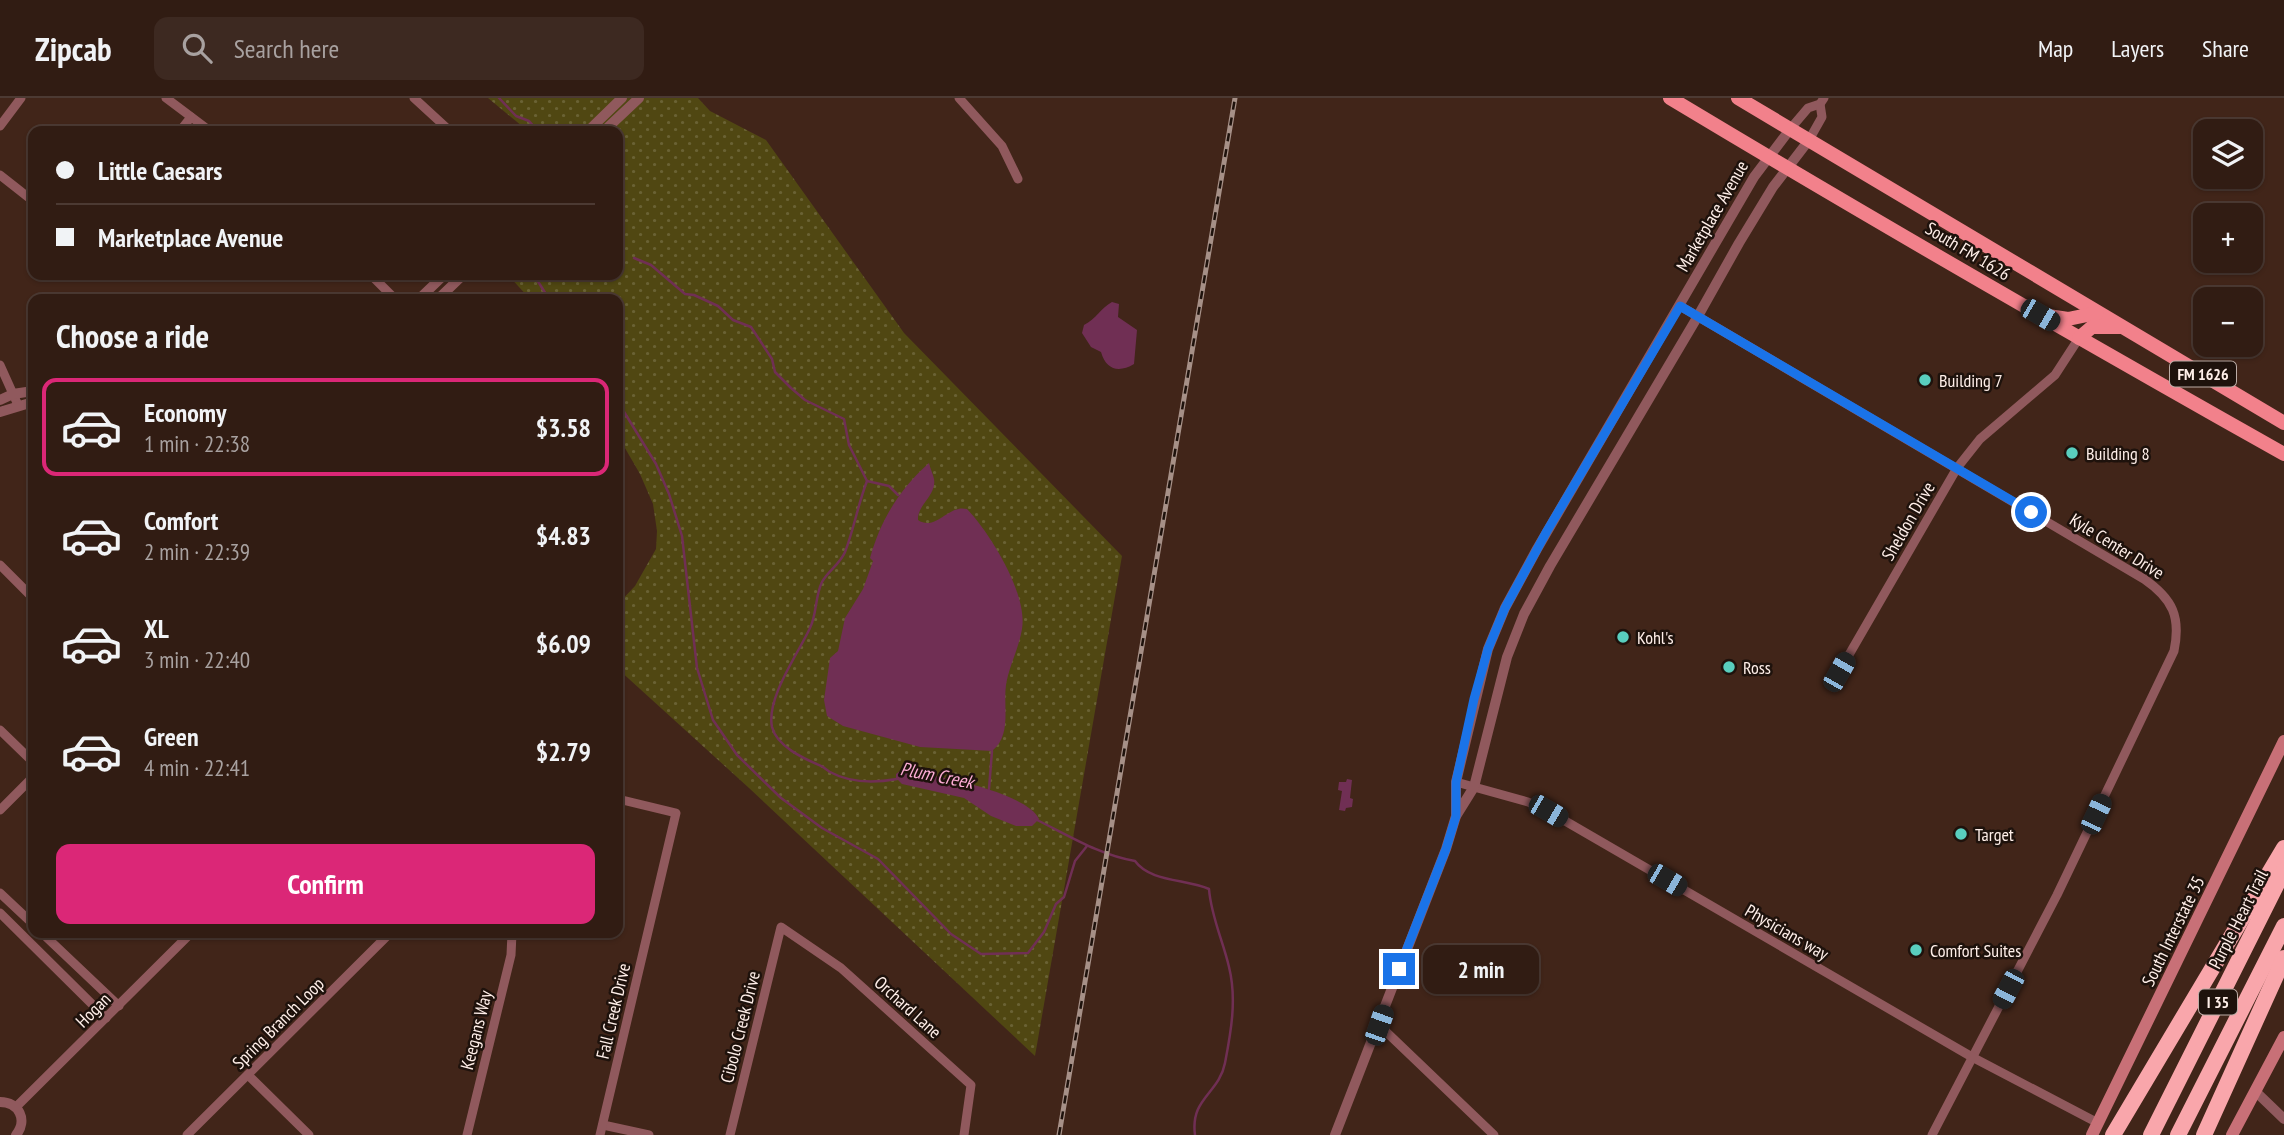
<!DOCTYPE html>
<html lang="en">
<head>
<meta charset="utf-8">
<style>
  :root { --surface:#311c13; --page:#3d2921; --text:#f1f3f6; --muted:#a8a1a0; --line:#4c3a33; --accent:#db2777 }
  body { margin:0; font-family:"PT Sans Narrow",sans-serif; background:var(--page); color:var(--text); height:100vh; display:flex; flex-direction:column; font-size:26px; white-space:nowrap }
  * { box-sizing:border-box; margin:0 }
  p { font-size:23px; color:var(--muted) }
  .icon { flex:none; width:38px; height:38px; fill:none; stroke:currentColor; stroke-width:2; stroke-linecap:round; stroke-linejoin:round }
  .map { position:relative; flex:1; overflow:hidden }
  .side { position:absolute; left:28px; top:196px; width:595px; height:644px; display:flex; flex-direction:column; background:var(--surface); border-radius:14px; box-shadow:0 2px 5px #0004,0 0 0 2px var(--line) }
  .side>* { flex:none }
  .hud { position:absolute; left:28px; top:28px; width:595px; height:154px; border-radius:14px; box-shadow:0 2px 5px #0004,0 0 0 2px var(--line); display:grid; align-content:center; height:154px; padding:0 28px; background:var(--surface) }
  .controls { position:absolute; left:2193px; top:21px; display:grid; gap:14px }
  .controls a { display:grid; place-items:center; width:70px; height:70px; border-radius:14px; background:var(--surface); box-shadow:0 2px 5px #0004,0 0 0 2px var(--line); font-size:35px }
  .end { position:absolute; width:32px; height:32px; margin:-16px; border:9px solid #1a73e8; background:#fff; box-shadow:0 0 0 4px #fff }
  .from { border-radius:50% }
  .bubble { position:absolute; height:49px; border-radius:14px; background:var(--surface); box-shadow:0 2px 5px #0004,0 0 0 2px var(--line); font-size:23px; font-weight:700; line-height:49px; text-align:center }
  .car { position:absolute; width:21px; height:42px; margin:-21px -10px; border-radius:9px; box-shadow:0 0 5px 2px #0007; background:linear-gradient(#222 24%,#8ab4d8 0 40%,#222 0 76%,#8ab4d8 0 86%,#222 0) }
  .hud b { display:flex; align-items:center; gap:24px; height:66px; font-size:26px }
  .hud b+b { border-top:2px solid var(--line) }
  .hud i { width:18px; height:18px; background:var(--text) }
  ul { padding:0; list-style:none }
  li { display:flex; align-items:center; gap:21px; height:98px; margin:0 14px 10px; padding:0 14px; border:4px solid transparent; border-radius:14px }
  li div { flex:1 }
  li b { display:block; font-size:26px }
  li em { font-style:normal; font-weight:700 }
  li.on { border-color:var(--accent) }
  li>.icon { width:63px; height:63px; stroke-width:1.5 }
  h2 { padding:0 28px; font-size:32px; line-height:84px }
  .cta { display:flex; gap:14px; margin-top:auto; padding:14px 28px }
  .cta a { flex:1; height:80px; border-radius:14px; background:var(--accent); color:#fff; font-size:28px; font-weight:700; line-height:80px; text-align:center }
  header { display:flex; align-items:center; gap:42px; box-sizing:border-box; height:98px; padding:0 35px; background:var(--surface); border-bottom:2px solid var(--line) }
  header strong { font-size:33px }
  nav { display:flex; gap:38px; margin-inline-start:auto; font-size:24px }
  .search { width:490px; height:63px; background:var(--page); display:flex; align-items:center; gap:18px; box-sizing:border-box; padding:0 24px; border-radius:14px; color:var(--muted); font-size:26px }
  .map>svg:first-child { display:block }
  .grass { fill:url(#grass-dots) }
  .water { fill:#702f54 }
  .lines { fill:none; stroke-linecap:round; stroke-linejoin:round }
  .stream { stroke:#702f54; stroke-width:2.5 }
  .minor { stroke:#90595d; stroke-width:9 }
  .tertiary { stroke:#90595d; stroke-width:10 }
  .secondary { stroke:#c87077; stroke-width:12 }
  .primary { stroke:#f2818b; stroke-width:14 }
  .motorway { stroke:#f9a6ab; stroke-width:16 }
  .rail-casing { stroke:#a69087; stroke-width:5 }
  .rail { stroke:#1e120c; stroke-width:2.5; stroke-dasharray:8; stroke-linecap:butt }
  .route { stroke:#1a73e8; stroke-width:9 }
  .poi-dot { fill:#59cebe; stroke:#1e120c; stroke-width:2.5 }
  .labels { text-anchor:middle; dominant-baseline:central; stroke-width:5; stroke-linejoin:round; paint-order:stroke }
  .shield { fill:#1e120c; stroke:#bcada7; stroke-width:2 }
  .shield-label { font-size:16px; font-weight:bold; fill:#ffefe9 }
  .street-label { font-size:18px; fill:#ffefe9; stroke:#1e120c }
  .poi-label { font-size:18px; fill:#ffefe9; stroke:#1e120c; text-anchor:start }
  .water-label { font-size:19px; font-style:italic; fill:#fcacd5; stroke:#1e120c }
</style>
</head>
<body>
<header>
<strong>Zipcab</strong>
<div class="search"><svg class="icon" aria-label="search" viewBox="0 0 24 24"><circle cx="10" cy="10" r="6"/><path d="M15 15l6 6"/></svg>Search here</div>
<nav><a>Map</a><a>Layers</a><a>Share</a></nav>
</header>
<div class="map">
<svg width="2284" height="1037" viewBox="0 0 2284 1037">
  <defs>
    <pattern id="grass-dots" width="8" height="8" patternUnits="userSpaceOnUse" patternTransform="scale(1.75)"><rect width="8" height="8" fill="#504712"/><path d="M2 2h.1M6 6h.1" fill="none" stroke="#6a6234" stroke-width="1.8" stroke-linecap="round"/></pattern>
  </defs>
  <rect width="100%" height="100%" fill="#412519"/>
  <path class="grass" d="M488,0h210l12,13 56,29 138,193 218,223 -87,500 -286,-268 -131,-119v-65l17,-18 21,-37 1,-18 -4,-27 -13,-30 -22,-38v-137h-88l-22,-24h110v-144h-90z"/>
  <g class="water">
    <path d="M1112,204l7,2 -1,13 19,13 -3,34c-15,9 -28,6 -33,-12l-10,-5 -9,-14 2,-8c12,-6 17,-17 28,-23z"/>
    <path d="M929,365c1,5 4,11 5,16 3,16 -17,26 -16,41 18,12 30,-16 49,-11 23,24 61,85 55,120 -3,19 -13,37 -16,56 -3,22 6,50 -14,66l-72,-4 -77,-21 -16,-10 -3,-16 6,-42 8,-7 7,-33 18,-29 10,-28 -3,-3c11,-39 29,-68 59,-95z"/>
    <path d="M900,673c30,2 127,21 139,48l-7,7h-16l-25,-10 -27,-18 -62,-14 -6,-6v-4z"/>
    <path d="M1347,681l5,1 -2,18 3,1 -1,8 -6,1 -1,3 -6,-1 3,-19 -4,-1 1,-8h7z"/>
  </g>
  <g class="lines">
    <g class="stream">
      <path d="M499,0l17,18 13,5 9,10"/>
      <path d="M634,160l17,7 34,29 9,1 24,11 15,14 18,7 21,32 3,13 16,16 14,12 39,19 5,26 18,36c-9,23 -13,48 -22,71 -5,12 -17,19 -23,30 -7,14 -5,32 -12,46 -12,26 -44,70 -38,99 5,20 33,32 49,39 1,0 7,5 9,6 20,11 45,11 67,7"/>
      <path d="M534,177l15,24"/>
      <path d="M618,304l38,62 13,30 13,42 15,132 16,52 24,35 44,43 41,30 56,31 73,75 30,20 47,-1 16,-21 12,-28 8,-7 11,-36 12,-15"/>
      <path d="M867,383l22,5 9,9"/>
      <path d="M989,691l3,-38"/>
      <path d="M1035,721c33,16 64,36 100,42 15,21 51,18 74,28 2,27 14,52 20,78 8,32 2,65 -4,96 -6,31 -35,35 -30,72"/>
    </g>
    <g class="minor">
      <path d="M166,0l44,33"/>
      <path d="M414,0l36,33"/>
      <path d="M959,0l43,48 16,33"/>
      <path d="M0,28l21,-28"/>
      <path d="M1791,30l17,-20 12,-4 4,-6"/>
      <path d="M180,33l11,-14"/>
      <path d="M1809,42l13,-23 -2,-13"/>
      <path d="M0,77l33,26"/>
      <path d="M371,177l24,24"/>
      <path d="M1680,208l464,273c29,20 37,38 30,72l-117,244 -125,240"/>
      <path d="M0,267l18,40"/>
      <path d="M0,467l33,33"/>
      <path d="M1839,574l118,-204 23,-29 75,-64 24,-37"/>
      <path d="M0,632l33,32"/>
      <path d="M1456,684l72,20 20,9 424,246 126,66"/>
      <path d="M0,712l33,-33"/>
      <path d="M0,795l33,31"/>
      <path d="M0,815l106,105"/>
      <path d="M42,835l77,73"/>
      <path d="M1379,927l115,110"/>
      <path d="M248,977l61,60"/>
      <path d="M16,1009l175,-174"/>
      <path d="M603,1027l46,10"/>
      <path d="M187,1037l203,-202"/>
      <path d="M467,1037l44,-180 1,-22"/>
      <path d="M600,1037l76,-322 -58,-14"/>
      <path d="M730,1037l51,-208 60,41 130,117 -7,50"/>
    </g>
    <g class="tertiary">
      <path d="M588,33l34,-33"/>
      <path d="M604,33l35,-33"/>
      <path d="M419,201l25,-24"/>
      <path d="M438,201l25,-24"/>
      <path d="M0,302l13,-6 20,-3"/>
      <path d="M0,314l33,-10"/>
      <path d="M1456,718v-34l32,-133 17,-41 32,-59 217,-372 37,-49"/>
      <path d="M2255,993l29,28"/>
      <path d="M0,1004c19,0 28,18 16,33"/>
      <path d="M1335,1037l111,-286 10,-33 18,-29 33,-130 17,-43 26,-48 148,-250 41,-73 34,-56 36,-47"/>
    </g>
    <g class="secondary">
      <path d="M2092,1037l192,-394"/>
      <path d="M2232,1037l52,-98"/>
    </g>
    <g class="primary">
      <path d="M1670,0c203,122 408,240 614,356"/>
      <path d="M1738,0l546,325"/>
      <path d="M2048,218l20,3 29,-6"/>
      <path d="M2079,240l13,-11h28"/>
    </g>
    <g class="motorway">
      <path d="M2113,1037l171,-287"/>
      <path d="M2151,1037l133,-265"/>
      <path d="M2178,1037l106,-209"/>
      <path d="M2204,1037l80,-177"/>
    </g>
    <defs>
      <path id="rail" d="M1059,1037l176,-1037"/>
    </defs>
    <use href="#rail" class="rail-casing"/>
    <use href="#rail" class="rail"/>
  </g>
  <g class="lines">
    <path class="route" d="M1399,871l47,-120 10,-33v-34l18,-83 14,-50 17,-41 42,-77 133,-225 351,206"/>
  </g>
  <g class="poi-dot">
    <circle cx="1925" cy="282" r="7"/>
    <circle cx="2072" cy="355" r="7"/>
    <circle cx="1623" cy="539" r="7"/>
    <circle cx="1729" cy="569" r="7"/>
    <circle cx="1961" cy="736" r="7"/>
    <circle cx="1916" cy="852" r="7"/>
  </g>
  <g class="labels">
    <g class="shield">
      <rect x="2170" y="263.5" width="66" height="25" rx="5"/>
      <rect x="2199" y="891.5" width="38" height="25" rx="5"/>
    </g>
    <g class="shield-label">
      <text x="2203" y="276">FM 1626</text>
      <text x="2218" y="904">I 35</text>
    </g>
    <g class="street-label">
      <text transform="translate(1712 118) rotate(-60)">Marketplace Avenue</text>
      <text transform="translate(1968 153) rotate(31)">South FM 1626</text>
      <text transform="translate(1908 423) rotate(-60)">Sheldon Drive</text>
      <text transform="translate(2117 448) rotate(32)">Kyle Center Drive</text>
      <text transform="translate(2238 821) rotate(-63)">Purple Heart Trail</text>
      <text transform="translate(2173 833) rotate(-64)">South Interstate 35</text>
      <text transform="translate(1787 834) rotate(30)">Physicians way</text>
      <text transform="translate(908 909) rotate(42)">Orchard Lane</text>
      <text transform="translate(93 912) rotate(-45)">Hogan</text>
      <text transform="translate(613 913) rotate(-77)">Fall Creek Drive</text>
      <text transform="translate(278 925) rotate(-45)">Spring Branch Loop</text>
      <text transform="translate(740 929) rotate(-76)">Cibolo Creek Drive</text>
      <text transform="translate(476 932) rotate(-76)">Keegans Way</text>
    </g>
    <g class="poi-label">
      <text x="1939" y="282">Building 7</text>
      <text x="2086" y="355">Building 8</text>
      <text x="1637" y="539">Kohl's</text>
      <text x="1743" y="569">Ross</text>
      <text x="1975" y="736">Target</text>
      <text x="1930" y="852">Comfort Suites</text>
    </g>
    <g class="water-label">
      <text transform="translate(937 677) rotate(11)">Plum Creek</text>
    </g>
  </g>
</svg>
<div class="controls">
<a><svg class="icon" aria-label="layers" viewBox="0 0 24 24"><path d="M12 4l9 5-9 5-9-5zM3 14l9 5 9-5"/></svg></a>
<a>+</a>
<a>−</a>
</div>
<i class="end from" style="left:2031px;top:414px"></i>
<i class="end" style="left:1399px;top:871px"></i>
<div class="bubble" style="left:1423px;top:847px;width:116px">2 min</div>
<i class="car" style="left:2040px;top:217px;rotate:120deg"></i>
<i class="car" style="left:1839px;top:574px;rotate:30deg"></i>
<i class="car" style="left:1548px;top:713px;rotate:120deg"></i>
<i class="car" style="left:2096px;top:716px;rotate:25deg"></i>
<i class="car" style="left:1667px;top:782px;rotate:120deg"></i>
<i class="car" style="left:2008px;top:891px;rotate:208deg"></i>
<i class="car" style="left:1379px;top:927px;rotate:19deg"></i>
<div class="hud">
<b><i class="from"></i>Little Caesars</b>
<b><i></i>Marketplace Avenue</b>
</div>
<section class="side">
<h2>Choose a ride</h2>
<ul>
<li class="on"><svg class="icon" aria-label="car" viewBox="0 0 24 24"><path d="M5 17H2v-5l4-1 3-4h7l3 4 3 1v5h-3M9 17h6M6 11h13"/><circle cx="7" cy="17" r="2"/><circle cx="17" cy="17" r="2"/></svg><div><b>Economy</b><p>1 min · 22:38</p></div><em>$3.58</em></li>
<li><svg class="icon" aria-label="car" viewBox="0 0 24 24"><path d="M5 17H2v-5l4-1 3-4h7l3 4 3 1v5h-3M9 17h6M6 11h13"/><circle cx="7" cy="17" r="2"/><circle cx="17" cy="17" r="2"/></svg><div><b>Comfort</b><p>2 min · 22:39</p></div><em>$4.83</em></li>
<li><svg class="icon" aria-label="car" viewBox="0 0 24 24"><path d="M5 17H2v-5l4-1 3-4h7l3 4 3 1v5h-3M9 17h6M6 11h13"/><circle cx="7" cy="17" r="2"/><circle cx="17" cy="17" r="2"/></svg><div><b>XL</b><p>3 min · 22:40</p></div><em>$6.09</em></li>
<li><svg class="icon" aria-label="car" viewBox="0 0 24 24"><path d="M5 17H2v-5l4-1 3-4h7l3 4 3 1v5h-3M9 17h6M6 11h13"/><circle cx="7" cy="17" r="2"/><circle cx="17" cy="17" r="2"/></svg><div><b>Green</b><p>4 min · 22:41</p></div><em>$2.79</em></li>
</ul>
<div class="cta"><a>Confirm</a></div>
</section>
</div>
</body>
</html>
